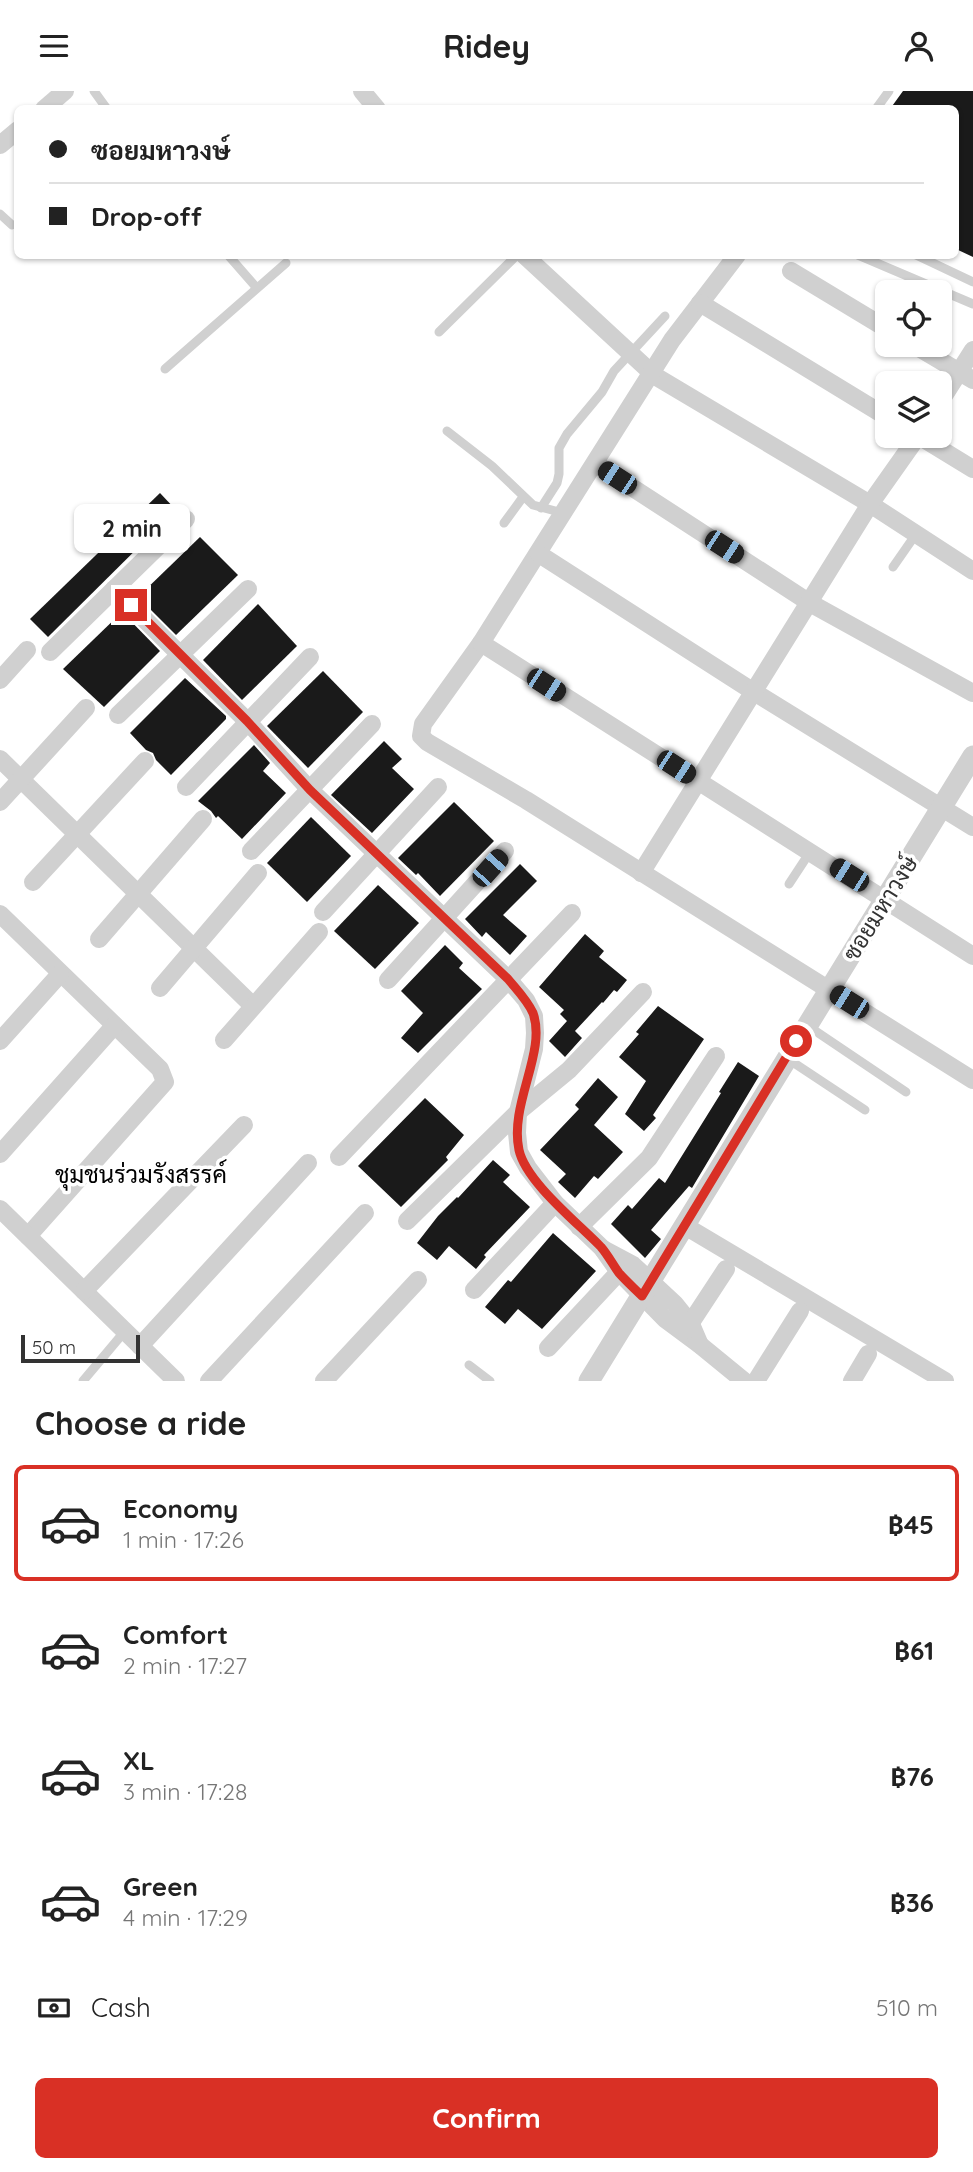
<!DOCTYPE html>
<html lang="en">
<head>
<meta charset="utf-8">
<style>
  :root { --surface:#fff; --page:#f2f2f2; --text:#222; --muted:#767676; --line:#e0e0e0; --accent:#d93025 }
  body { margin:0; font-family:Quicksand,Sarabun,sans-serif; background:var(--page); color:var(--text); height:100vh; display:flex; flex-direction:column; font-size:26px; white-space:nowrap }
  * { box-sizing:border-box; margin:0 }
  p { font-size:23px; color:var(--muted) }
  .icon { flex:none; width:38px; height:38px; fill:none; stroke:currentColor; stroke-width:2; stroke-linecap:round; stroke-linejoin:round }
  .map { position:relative; height:1290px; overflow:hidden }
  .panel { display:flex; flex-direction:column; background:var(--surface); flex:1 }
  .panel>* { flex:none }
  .banner { position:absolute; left:14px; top:14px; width:945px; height:154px; border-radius:10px; box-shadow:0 2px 5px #0004; display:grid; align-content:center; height:154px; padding:0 35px; background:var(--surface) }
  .controls { position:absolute; left:875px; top:189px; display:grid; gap:14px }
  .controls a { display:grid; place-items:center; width:77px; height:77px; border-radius:10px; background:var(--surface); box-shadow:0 2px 5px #0004; font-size:35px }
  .scale { position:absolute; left:21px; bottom:18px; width:119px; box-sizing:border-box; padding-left:7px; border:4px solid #333; border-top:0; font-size:19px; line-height:24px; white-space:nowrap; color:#333; -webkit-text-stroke:5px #fff; paint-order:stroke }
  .end { position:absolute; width:32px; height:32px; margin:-16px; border:9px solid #d93025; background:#fff; box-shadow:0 0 0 4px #fff }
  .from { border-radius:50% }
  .bubble { position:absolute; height:49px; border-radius:10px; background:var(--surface); box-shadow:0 2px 5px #0004; font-size:23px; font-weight:700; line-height:49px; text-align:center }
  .car { position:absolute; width:21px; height:42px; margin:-21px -10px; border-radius:9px; box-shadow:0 0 5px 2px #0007; background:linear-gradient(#222 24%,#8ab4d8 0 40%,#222 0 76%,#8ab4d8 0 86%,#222 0) }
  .banner b { display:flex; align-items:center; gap:24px; height:66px; font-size:26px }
  .banner b+b { border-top:2px solid var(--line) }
  .banner i { width:18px; height:18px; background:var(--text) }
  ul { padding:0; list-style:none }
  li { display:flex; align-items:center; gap:21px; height:116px; margin:0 14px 10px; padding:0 21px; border:4px solid transparent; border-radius:10px }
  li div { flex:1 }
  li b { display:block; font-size:26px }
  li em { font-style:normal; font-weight:700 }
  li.current { border-color:var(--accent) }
  li>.icon { width:63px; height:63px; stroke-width:1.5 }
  h2 { padding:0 35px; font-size:32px; line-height:84px }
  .pay { display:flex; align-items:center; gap:18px; height:77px; padding:0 35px; font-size:26px }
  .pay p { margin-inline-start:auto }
  .cta { display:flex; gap:14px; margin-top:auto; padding:14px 35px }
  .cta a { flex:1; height:80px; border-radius:10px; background:var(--accent); color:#fff; font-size:28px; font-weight:700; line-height:80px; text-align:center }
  header { display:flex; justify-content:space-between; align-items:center; height:91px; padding:0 35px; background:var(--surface); font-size:32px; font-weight:700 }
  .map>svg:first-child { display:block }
  .building { fill:#1a1a1a }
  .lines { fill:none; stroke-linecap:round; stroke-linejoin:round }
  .service { stroke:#d0d0d0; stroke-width:9 }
  .minor { stroke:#d0d0d0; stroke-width:18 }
  .tertiary { stroke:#d0d0d0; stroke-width:21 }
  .route { stroke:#d93025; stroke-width:9 }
  .labels { text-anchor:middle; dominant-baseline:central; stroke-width:7; stroke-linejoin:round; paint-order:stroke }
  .street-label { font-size:23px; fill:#333; stroke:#fff }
  .neighbourhood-label { font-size:24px; fill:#000; stroke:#fff }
</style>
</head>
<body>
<header><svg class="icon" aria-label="menu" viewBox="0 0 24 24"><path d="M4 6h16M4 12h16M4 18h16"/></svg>Ridey<svg class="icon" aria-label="person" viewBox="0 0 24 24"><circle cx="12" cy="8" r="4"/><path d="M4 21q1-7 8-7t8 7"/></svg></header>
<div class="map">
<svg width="973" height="1290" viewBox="0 0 973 1290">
  <rect width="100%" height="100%" fill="#fff"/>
  <g class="building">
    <path d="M903,0h70v166l-17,-8v-140h-66z"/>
    <path d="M160,402l16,17 -128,127 -18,-18z"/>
    <path d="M200,446l38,38 -62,60 -38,-38z"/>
    <path d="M258,513l39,42 -55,54 -39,-40z"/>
    <path d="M122,521l38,39 -56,56 -41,-38z"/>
    <path d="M323,580l40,41 -55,56 -41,-42z"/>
    <path d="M185,587l41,38v3l-55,56 -15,-15 -3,-7 -7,-3 -16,-17z"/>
    <path d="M384,650l18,18 -10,9 22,21 -42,44 -41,-38z"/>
    <path d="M254,654l16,18 -7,8 23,22 -44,46 -24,-23 -2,2 -5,-7 -13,-10z"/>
    <path d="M454,711l40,39 -54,55 -22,-23 -2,2 -18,-17z"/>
    <path d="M311,726l40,39 -44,46 -40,-39z"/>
    <path d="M520,773l17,17 -34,34 24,21 -17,19 -24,-23 -4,5 -17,-18z"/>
    <path d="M378,794l41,38 -44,46 -41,-38z"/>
    <path d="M585,843l19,17 -5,6 28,23 -10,12 -3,-2 -11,13 -1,-1 -27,29 7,7 -17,19 -16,-16 18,-20 -7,-7 4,-4 -25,-23z"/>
    <path d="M445,854l18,18 -4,5 23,21 -64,64 -17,-15 22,-25 -22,-22z"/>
    <path d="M658,915l46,33 -51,76 3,3 -12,13 -19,-17 21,-33 -27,-24 20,-23 -3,-2z"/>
    <path d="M738,971l21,14 -67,112 -3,-2 -38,44 10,9 -16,19 -34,-34 17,-19 4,4 27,-31 6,5 56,-90 -2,-1z"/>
    <path d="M598,987l20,19 -24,28 29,27 -25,27 -4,-3 -19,22 -17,-16 8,-8 -26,-24 39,-41 -4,-4z"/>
    <path d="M425,1007l39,37 -18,22 2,3 -47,47 -43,-41z"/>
    <path d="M493,1069l17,15 -7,7 27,25 -46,48 2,2 -10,12 -27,-23 -12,14 -20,-17 21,-27 19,-19 1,1z"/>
    <path d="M553,1142l43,38 -54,58 -24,-20 -13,15 -20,-17 23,-27 3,2z"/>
  </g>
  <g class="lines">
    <g class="service">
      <path d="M94,0l13,18"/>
      <path d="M876,18l13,-18"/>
      <path d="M0,123l12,11"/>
      <path d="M228,164l28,32"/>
      <path d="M858,164l115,49"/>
      <path d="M916,164l57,27"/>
      <path d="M439,241l78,-77"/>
      <path d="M165,278l121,-106"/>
      <path d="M447,340l45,35 41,39 30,8"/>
      <path d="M541,417l16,-25 2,-9v-26l8,-14 35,-42 12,-21 51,-55"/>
      <path d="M504,432l19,-26"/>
      <path d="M893,476l23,-33"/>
      <path d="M789,793l21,-32"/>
      <path d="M808,935l98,66"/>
      <path d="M788,968l77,51"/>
      <path d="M469,1274l21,16"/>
      <path d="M83,1290l42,-50"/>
    </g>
    <g class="minor">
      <path d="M362,0l15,18"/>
      <path d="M44,18l21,-18"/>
      <path d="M0,54l18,-15"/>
      <path d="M524,164l131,121 215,128 103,67"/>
      <path d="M737,164l-65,85 -191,303 -58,81 -2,12 6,6 99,58 447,280"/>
      <path d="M791,180l96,58"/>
      <path d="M700,212l187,114"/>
      <path d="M914,254l59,35"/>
      <path d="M940,311l33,-52"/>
      <path d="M919,345l54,33"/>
      <path d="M596,373l214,139 163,90"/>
      <path d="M539,463l215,138 219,135"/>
      <path d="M114,498l133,132 63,69 198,189 18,21 8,16 1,17 -1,16 -16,63 -1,21 2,19 9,16 27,35 47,45 17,24 46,47 35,26 44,36"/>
      <path d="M481,552l492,313"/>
      <path d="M50,561l136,-133"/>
      <path d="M0,589l27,-30"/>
      <path d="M118,624l130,-126"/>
      <path d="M0,668l253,247"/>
      <path d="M186,696l124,-130"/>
      <path d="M0,711l86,-94"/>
      <path d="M251,760l121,-127"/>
      <path d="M641,782l229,-369 48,-68"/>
      <path d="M33,791l112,-121"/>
      <path d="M323,821l115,-125"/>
      <path d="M0,823l160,155 5,13 -137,154"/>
      <path d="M99,848l104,-120"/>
      <path d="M388,889l117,-129"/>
      <path d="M160,897l98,-115"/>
      <path d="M224,949l95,-108"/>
      <path d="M0,950l60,-67"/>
      <path d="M0,1063l114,-128"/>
      <path d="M339,1066l233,-244"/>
      <path d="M0,1118l176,172"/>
      <path d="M407,1130l111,-109 51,-42 74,-78"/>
      <path d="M685,1135l260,155"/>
      <path d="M579,1136l70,-69 67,-102"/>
      <path d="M603,1158l30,16 42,39 16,20 9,21"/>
      <path d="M474,1199l81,-87"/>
      <path d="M84,1200l160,-166"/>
      <path d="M686,1239l40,-61"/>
      <path d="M140,1255l168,-183"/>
      <path d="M548,1257l71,-76"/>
      <path d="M209,1290l156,-168"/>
      <path d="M324,1290l94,-101"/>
      <path d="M756,1290l44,-70"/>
      <path d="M852,1290l16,-27"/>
    </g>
    <path class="tertiary" d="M589,1290l384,-625"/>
  </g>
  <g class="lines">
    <path class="route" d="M131,514l116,116 63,69 198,189c9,11 19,21 25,34 14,39 -24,91 -14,137 7,32 59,73 82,97 7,8 12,18 18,26 7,8 15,15 23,23l154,-255"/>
  </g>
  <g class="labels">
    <g class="street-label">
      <text transform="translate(880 817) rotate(-58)">ซอยมหาวงษ์</text>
    </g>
    <g class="neighbourhood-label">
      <text x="141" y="1083">ชุมชนร่วมรังสรรค์</text>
    </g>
  </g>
</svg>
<div class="controls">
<a><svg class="icon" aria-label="locate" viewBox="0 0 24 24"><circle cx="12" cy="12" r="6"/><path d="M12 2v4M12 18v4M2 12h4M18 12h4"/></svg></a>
<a><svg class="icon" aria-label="layers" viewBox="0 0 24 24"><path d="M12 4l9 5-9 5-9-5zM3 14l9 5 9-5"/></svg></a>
</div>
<div class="scale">50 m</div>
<i class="end from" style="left:796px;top:950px"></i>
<i class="end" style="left:131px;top:514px"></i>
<div class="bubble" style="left:74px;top:413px;width:116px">2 min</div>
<i class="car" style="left:617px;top:387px;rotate:303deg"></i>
<i class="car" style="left:724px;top:456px;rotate:123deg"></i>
<i class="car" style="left:546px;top:594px;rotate:123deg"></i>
<i class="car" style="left:676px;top:676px;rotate:123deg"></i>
<i class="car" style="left:490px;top:777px;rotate:42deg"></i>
<i class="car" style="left:849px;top:784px;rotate:302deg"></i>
<i class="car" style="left:849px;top:911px;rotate:302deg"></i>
<div class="banner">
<b><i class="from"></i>ซอยมหาวงษ์</b>
<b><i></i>Drop-off</b>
</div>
</div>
<section class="panel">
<h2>Choose a ride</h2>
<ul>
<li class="current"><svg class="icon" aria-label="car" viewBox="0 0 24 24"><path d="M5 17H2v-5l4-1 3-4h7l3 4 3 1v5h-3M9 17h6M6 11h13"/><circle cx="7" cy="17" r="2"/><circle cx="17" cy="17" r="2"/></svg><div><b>Economy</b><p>1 min · 17:26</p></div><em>฿45</em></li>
<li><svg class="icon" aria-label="car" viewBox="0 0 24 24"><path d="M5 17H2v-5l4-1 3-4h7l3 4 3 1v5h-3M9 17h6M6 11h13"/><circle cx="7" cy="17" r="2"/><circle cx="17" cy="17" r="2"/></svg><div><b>Comfort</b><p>2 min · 17:27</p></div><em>฿61</em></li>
<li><svg class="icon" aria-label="car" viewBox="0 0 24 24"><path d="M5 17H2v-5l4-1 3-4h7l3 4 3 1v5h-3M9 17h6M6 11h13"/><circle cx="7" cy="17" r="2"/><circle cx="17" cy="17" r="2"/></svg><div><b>XL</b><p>3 min · 17:28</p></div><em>฿76</em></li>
<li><svg class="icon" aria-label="car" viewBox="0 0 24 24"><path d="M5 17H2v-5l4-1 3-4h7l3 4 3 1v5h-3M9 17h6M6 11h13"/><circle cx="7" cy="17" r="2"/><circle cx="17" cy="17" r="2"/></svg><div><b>Green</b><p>4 min · 17:29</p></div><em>฿36</em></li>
</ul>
<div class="pay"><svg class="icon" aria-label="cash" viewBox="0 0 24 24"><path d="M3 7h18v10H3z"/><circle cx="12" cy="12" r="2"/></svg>Cash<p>510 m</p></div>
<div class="cta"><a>Confirm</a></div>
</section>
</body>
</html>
